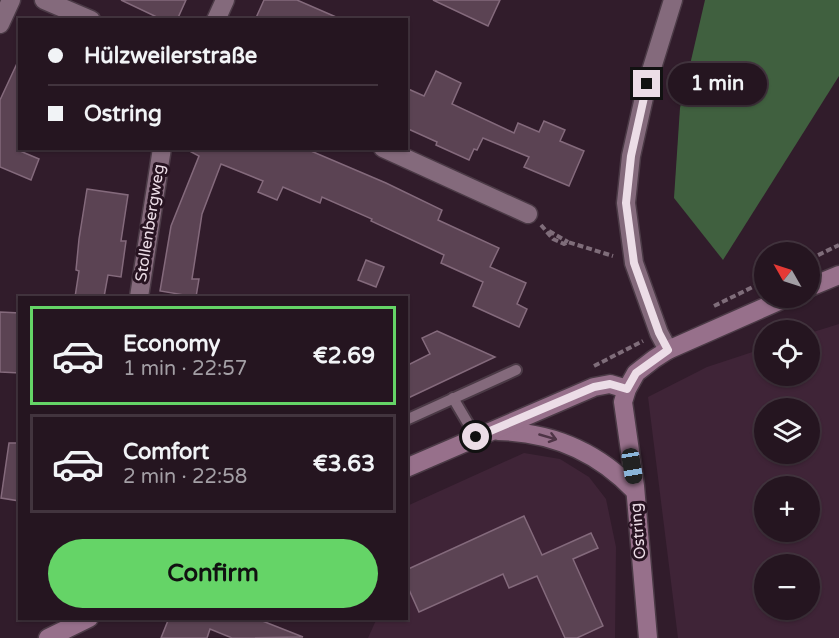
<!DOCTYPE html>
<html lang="en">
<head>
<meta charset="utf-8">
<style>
  :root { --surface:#251520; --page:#2d1e29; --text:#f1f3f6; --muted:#a39fa5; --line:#42343e; --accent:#65d467 }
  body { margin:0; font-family:"Varela Round",sans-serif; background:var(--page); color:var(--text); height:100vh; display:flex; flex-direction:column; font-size:22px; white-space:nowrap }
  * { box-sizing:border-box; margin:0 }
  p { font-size:20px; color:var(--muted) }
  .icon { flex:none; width:33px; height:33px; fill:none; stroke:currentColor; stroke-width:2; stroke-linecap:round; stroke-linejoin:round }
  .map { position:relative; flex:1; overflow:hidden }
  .details { position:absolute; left:18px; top:296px; width:390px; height:324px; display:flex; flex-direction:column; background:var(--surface); border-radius:0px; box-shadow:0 2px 4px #0004,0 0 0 2px var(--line) }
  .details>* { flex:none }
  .top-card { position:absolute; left:18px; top:18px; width:390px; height:132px; border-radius:0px; box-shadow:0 2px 4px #0004,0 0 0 2px var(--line); display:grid; align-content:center; height:132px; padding:0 30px; background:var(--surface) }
  .needle { width:39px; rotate:309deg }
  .tools { position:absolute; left:754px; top:242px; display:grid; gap:12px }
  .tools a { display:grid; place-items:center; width:66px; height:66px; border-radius:50%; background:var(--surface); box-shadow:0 2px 4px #0004,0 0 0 2px var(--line); font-size:30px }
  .end { position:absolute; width:27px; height:27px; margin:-14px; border:8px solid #ecdde7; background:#111; box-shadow:0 0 0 3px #111 }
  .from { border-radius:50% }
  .bubble { position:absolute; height:42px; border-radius:21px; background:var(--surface); box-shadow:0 2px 4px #0004,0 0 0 2px var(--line); font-size:20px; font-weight:700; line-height:42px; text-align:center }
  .car { position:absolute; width:18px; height:36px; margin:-18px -9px; border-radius:8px; box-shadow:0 0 4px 2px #0007; background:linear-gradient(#222 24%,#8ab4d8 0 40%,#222 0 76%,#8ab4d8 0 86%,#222 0) }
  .top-card b { display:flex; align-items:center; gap:21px; height:57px; font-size:22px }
  .top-card b+b { border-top:2px solid var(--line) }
  .top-card i { width:15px; height:15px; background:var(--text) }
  ul { padding:10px 0 0; list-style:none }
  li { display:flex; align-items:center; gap:18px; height:99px; margin:0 12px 9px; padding:0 18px; border:3px solid var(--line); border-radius:0px }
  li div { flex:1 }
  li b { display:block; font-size:22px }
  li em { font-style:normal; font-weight:700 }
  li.active { border-color:var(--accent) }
  li>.icon { width:54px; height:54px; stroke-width:1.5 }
  .button { display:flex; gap:12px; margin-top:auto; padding:12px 30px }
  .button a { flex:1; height:69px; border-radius:36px; background:var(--accent); color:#111; font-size:24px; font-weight:700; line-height:69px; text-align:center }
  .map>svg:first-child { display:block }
  .built { fill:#3f2437; fill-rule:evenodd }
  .forest { fill:#40603f }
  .building { fill:#5b4353; stroke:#846a7c; stroke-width:1.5 }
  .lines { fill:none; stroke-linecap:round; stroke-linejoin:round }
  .lane-casing { stroke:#4b3a46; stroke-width:14 }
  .street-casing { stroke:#4b3a46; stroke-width:21 }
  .secondary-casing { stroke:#4b3a46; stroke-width:21 }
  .path { stroke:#7f6d7a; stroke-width:4; stroke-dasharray:6 3; stroke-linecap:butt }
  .lane { stroke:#846a7c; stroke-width:10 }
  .street { stroke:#846a7c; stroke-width:18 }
  .secondary { stroke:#97708b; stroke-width:18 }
  .oneway { stroke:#4e3446 }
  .route { stroke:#ecdde7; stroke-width:8 }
  .labels { text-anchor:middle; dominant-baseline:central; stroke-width:6; stroke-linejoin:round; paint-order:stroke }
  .street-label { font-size:16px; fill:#ecdde7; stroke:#271321 }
</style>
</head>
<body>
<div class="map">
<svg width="839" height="638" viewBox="0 0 839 638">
  <rect width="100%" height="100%" fill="#311c2b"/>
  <g class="built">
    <path d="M839,324v314h-161l-30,-241 59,-30 58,-19v27h45v-42zM765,408h45v45h-45zM765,486h45v45h-45zM765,564h45v45h-45z"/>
    <path d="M524,453l36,6 29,18 17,22 10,48 -1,91h-247l9,-20h29l1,-112z"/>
  </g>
  <path class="forest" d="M705,0h134v76l-116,184 -49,-62 6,-90z"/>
  <g class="building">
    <path d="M121,0h65l-9,20h-14z"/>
    <path d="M264,0h33l46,20h-88z"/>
    <path d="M433,0h67l-12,26z"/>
    <path d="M20,57v94l19,8 -8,21 -31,-13v-67z"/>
    <path d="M436,71l25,12 -9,21 62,29 4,-10 21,9 5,-11 21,9 -5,11 24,10 -15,35 -45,-19 5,-10 -46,-19 -6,12 -3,-1 -5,11 -33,-15 1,-3 -31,-14v-40l18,8z"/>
    <path d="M184,148h120l82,35 56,27 -4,10 61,28 -9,19 36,16 -9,21 10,5 -8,18 -46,-21 10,-24 -42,-19 3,-8 -73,-34 1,-2 -50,-22 -2,6 -37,-16 -6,13 -19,-8 5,-11 -42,-17 -19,50 -10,65h7l-3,18 -36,-6 11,-65 28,-70z"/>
    <path d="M87,189l41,6 -7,46h5l-5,36 -13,-2 -4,22h-29l4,-26 -3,-1 3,-31z"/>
    <path d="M366,260l18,7 -8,20 -18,-7z"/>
    <path d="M0,312l20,1v60l-20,-1z"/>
    <path d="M437,331l58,26 -89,42v-33l24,-12 -8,-16z"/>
    <path d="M9,443h11v58l-19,-3z"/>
    <path d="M524,516l18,39 49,-22 7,15 -25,11 30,67 -26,12h-12l-28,-62 -28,12 -6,-14 -84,38 -13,-29v-13z"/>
    <path d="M169,618h86l48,19 -71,1 -22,-9 -3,9h-46z"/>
  </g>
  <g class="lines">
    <defs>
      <g id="lane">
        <path d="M453,398l23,39"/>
        <path d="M406,420l110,-50"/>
      </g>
      <g id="street">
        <path d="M44,0l47,20"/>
        <path d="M216,20l9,-20"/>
        <path d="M0,24l11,-24"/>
        <path d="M383,148l145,66"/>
        <path d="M139,297l23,-149"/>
        <path d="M668,350l-9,-17 -25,-70 -8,-60 5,-47 16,-72 26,-84"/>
      </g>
      <g id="secondary">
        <path d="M810,287l29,-12"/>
        <path d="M498,431c53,1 100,21 137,60"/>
        <path d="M406,468l188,-81 16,-3 17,5"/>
        <path d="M48,638l41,-20"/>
        <path d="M648,638l-13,-152 -12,-84 4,-13 9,-16 18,-14 14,-9 120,-53"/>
      </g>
    </defs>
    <use href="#lane" class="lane-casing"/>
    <use href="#street" class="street-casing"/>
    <use href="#secondary" class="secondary-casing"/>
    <g class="path">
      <path d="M541,225l12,14 11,5 4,-2 45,14"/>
      <path d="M549,231l19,11"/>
      <path d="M810,259l29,-14"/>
      <path d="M714,306l51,-25"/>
      <path d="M594,366l49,-25"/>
    </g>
    <use href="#lane" class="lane"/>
    <use href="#street" class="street"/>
    <use href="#secondary" class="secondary"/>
  </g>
  <defs><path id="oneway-shaft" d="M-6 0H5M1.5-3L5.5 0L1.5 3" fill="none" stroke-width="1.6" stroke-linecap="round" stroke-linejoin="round" transform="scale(1.5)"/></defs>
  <use class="oneway" href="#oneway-shaft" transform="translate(548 437) rotate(16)"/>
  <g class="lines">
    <path class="route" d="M476,437l118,-50 16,-3 17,5 9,-16 32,-23 -9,-17 -25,-70 -8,-60 5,-47 16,-72"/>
  </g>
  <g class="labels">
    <g class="street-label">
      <text transform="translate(150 223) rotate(-81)">Stollenbergweg</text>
      <text transform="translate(638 531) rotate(-95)">Ostring</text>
    </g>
  </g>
</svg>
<div class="tools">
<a><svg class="needle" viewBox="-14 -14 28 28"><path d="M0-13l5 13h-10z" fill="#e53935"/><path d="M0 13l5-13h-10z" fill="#a39fa5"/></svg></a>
<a><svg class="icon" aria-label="locate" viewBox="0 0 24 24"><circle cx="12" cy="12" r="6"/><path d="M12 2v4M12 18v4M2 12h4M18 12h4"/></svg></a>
<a><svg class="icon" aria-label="layers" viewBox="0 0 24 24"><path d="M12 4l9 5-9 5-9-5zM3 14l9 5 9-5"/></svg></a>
<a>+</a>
<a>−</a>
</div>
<i class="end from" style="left:476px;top:437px"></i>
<i class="end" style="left:647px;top:84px"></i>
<div class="bubble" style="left:668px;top:63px;width:99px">1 min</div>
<i class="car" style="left:632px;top:466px;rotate:171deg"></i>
<div class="top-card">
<b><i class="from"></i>Hülzweilerstraße</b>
<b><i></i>Ostring</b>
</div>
<section class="details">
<ul>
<li class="active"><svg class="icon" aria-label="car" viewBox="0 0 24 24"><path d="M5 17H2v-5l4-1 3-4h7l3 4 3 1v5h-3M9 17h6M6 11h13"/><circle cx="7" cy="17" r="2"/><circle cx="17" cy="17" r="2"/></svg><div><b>Economy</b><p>1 min · 22:57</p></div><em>€2.69</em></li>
<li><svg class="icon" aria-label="car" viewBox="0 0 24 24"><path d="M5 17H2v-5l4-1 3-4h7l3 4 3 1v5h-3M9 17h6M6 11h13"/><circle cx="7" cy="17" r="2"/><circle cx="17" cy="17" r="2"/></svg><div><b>Comfort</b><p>2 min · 22:58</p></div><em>€3.63</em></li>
</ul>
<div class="button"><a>Confirm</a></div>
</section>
</div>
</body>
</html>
